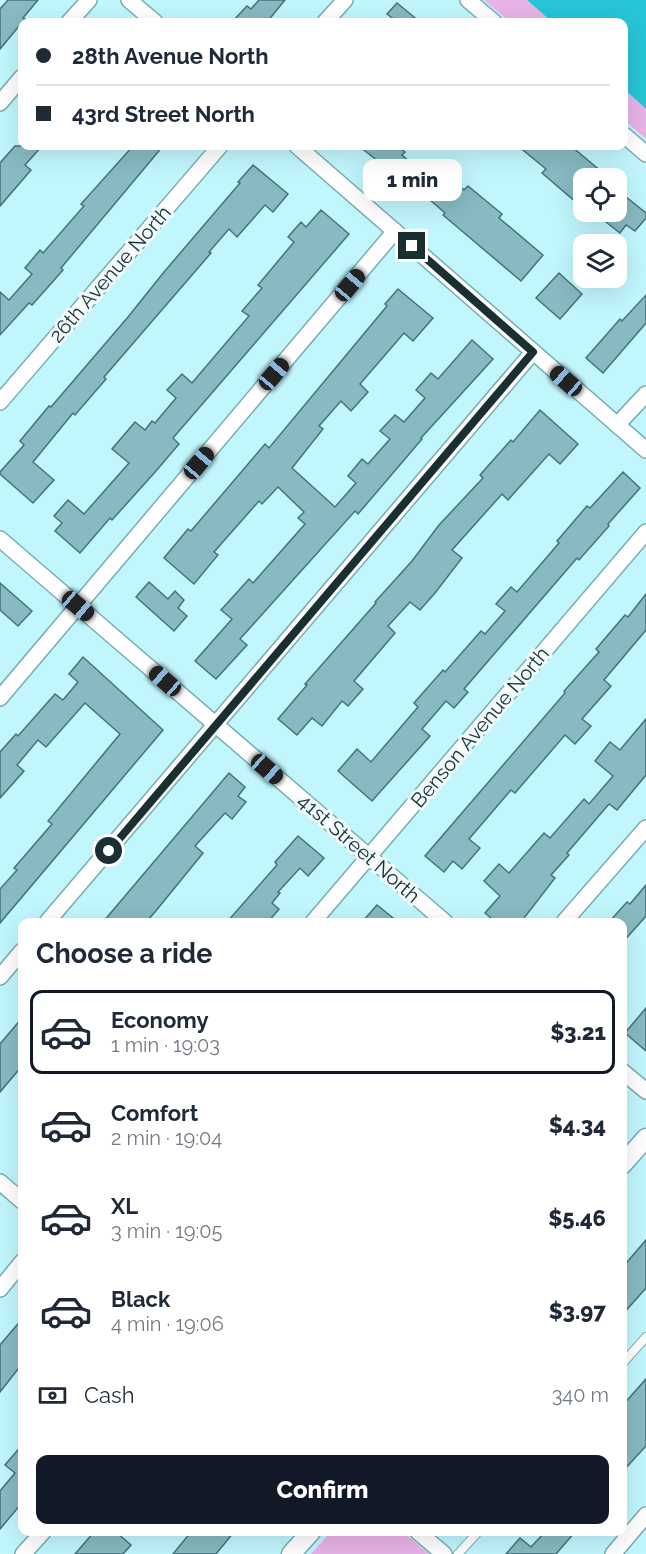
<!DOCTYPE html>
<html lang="en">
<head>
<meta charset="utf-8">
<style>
  :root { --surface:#fff; --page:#f6f6f7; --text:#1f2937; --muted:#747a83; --line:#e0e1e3; --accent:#111827 }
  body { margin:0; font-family:Raleway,sans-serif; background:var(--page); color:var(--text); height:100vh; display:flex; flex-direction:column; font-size:22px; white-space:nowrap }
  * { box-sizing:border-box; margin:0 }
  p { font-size:20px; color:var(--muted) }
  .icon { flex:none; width:33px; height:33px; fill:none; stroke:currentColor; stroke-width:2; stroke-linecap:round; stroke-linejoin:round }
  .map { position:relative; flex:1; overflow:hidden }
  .drawer { position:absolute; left:18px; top:918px; width:609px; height:618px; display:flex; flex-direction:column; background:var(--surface); border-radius:12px; box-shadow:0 6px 24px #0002 }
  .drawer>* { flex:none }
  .hud { position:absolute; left:18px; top:18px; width:610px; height:132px; border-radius:12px; box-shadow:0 6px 24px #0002; display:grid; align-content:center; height:132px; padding:0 18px; background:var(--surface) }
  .controls { position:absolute; left:573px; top:168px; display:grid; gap:12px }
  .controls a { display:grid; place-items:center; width:54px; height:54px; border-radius:12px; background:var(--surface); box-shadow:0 6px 24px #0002; font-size:30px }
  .end { position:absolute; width:27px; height:27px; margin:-14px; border:8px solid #1a2f32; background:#fff; box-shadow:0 0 0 3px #fff }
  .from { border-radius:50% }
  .bubble { position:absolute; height:42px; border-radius:12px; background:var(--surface); box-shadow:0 6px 24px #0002; font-size:20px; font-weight:800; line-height:42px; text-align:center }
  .car { position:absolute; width:18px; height:36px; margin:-18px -9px; border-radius:8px; box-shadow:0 0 4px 2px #0007; background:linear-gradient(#222 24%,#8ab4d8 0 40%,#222 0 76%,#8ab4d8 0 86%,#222 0) }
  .hud b { display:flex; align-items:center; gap:21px; height:57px; font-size:22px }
  .hud b+b { border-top:2px solid var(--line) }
  .hud i { width:15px; height:15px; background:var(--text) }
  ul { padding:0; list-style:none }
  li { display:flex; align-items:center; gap:18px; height:84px; margin:0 12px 9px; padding:0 6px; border:3px solid transparent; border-radius:12px }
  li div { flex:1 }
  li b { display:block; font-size:22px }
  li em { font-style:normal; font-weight:800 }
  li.on { border-color:var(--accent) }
  li>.icon { width:54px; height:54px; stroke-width:1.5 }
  h2 { padding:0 18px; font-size:27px; line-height:72px }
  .pay { display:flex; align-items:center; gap:15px; height:66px; padding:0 18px; font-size:22px }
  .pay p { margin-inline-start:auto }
  .action { display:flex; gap:12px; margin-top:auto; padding:12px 18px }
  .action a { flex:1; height:69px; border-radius:12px; background:var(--accent); color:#fff; font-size:24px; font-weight:800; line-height:69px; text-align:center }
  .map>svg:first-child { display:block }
  .green { fill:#e8b3e7 }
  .water { fill:#27c5d7 }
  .building { fill:#87bac1; stroke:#43747b; stroke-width:1.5 }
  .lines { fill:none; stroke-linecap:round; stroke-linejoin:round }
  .service-casing { stroke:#7aacb3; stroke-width:10 }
  .minor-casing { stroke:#7aacb3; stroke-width:18 }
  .tertiary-casing { stroke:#7aacb3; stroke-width:21 }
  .service { stroke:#fff; stroke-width:8 }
  .minor { stroke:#fff; stroke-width:15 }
  .tertiary { stroke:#fff; stroke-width:18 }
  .route { stroke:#1a2f32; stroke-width:8 }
  .labels { text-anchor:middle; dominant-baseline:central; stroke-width:6; stroke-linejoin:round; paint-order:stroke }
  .street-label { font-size:20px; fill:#1a2f32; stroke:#f0fafb }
</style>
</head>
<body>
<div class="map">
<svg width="646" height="1554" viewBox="0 0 646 1554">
  <rect width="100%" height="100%" fill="#c1f6fd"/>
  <g class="green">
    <path d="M484,0h43l25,22h-42z"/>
    <path d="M624,89l22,20v30l-22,-19z"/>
    <path d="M331,1532h72l26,22h-118z"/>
  </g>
  <path class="water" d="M527,0h119v109l-22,-20v-67h-72z"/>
  <g class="building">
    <path d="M8,0h30l-15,18 2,1 -25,30v-40z"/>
    <path d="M259,0h26l-18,22h-35l15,-16 4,3z"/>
    <path d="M397,3l23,19h-23l-10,-8z"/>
    <path d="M15,146h27l-17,19 6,5 -31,36v-43z"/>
    <path d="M133,146h30l-102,122 2,2 -31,35 -3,-2 -29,32v-43l9,8 23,-26 -7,-6 15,-18 3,3 41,-47 -3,-2z"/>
    <path d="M359,146h38l8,6 -3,3 18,16 10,-11 34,30 4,-4 34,28 -3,4 44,37 -22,26 -78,-66 2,-2 -53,-46 -3,3z"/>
    <path d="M518,146h53l38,32h-25v31l-42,-36 4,-4z"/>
    <path d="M253,165l35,29 -15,18 -8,-7 -28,32 -8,-8 -20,23 2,1 -107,124 2,2 -31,36 -2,-2 -40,49 21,18 -21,23 -33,-29v-2l24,-27 -4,-4 29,-35 2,1 77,-90 36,-45 76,-89 -2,-1z"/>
    <path d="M616,189l30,24v5l-11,13 -9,-6 -6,8 -18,-14 6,-7h8z"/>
    <path d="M321,210l28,24 -176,204 6,6 -23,27 -44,49 -2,-2 -30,35 -25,-22 7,-8 -8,-7 14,-16 16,14 45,-51 -17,-14 23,-27 10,8 7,-9 3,2 21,-25 -9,-8 15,-16 10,9 57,-67 -7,-5 20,-23 -4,-3 36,-43 -6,-5 13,-15 5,5z"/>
    <path d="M559,273l23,21 -22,25 -24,-21z"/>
    <path d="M398,289l35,29 -20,23 -9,-8 -44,51 8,8 -17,19 -10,-10 -22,25 4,3 -31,39 43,39 21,-24 -8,-7 14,-17 6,5 22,-25 -10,-8 15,-16 9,7 21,-24 -9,-8 15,-17 7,6 34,-39 21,19 -72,79 1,1 -64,75 -3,-3 -115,128 7,6 -31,34 -21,-18 37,-42 -11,-9 28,-31 4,4 52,-59 -7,-6 6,-6 -26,-25 -16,17 -3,-3 -45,51 4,3 -24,29 -30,-26 24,-29 3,2 74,-87 4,4 118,-142 -2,-2z"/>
    <path d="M646,295v28l-43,50 -17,-15 34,-39 2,2z"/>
    <path d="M540,410l38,34 -18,20 -11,-10 -41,46 -6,-6 -50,56 10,8 -27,35 -15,17 -10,-8 -22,24 7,7 -41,48 9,8 -15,17 -6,-5 -20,25 -10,-8 -15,17 -19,-16 29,-34 -2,-1 71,-81 -1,-1 37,-41 27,-36 44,-47 -3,-3 31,-35 2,2z"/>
    <path d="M623,472l17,16 -32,36 1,2 -30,34 -2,-2 -113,131 4,3 -14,16 -8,-7 -24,28 8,7 -58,65 -34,-30 19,-22 14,13 47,-55 -4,-4 29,-33 2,2 36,-41 4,3 20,-23 -9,-7 15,-17 6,5 42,-49 -2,-2 30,-35 3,2z"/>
    <path d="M149,582l19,17 7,-8 9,9 -6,8 9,8 -13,15 -38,-34z"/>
    <path d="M0,583l32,28 -14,15 -18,-16z"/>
    <path d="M646,594v36l-42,50 7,6 -29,33 9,7 -16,18 -10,-9 -50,58 -4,-3 -42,49 11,9 -18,21 -9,-8 -9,11 -19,-16 140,-163 -1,-2 35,-39 -3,-3 29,-34 3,2z"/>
    <path d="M83,657l80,73 -163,193v-34l17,-19 -3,-2 38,-44 -4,-3 72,-87 -35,-31 -39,44 -8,-7 -21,25 7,6 -24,27v-46l16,-18 2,2 37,-42 8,6 15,-18 -9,-8z"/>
    <path d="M646,719v56l-29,35 -8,-6 -42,49 2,2 -18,20 4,3 -34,44h-25l-11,-9 15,-17 -16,-15 15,-17 10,9 35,-40 6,5 34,-39 5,5 24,-28 -18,-15 15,-19 10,8z"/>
    <path d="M229,773l16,14 -7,9 8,6 -14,17 -7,-6 -30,33 8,7 -48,59 -9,10h-43z"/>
    <path d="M298,836l26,22 -16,18 -8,-8 -22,24 2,1 -8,10 7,6 -11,13h-41l50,-57 -2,-3z"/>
    <path d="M646,885v31l-24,27v-21h-13l18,-20 3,2z"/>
    <path d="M377,905l21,17h-36z"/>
    <path d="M646,1008v43l-21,-18z"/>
    <path d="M22,1018v48l-22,26v-48z"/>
    <path d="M646,1240v48l-24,27v-47z"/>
    <path d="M22,1319v45l-22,28v-47z"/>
    <path d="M646,1379v67l-24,26v-66z"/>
    <path d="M22,1445v58l-22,26v-38l15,-18 -10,-8z"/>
    <path d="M94,1532h22l15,13 -8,9h-48z"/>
    <path d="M191,1532h43l-18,22h-43z"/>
    <path d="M545,1532h30l-19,22h-50l14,-16 11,9z"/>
  </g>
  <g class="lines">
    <defs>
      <g id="service">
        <path d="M622,1364l24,-27"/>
        <path d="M458,1554l20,-22"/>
      </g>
      <g id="minor">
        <path d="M129,0l26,22"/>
        <path d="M468,0l26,22"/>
        <path d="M69,22l20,-22"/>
        <path d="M325,22l20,-22"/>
        <path d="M0,103l22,-26"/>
        <path d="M624,135l22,19"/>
        <path d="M297,146l349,304"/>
        <path d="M0,402l220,-256"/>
        <path d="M617,425l29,-31"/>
        <path d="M0,539l445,383"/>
        <path d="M0,698l395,-467"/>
        <path d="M47,922l486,-570"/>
        <path d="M313,922l333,-390"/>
        <path d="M564,922l82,-94"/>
        <path d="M0,977l22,-26"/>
        <path d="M622,1071l24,20"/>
        <path d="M0,1182l22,19"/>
        <path d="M0,1289l22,-27"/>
        <path d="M418,1532l26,22"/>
        <path d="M23,1554l20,-22"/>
        <path d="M613,1554l33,-39"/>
      </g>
      <g id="tertiary">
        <path d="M622,1165l24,-27"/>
        <path d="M291,1554l20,-22"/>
      </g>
    </defs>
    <use href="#service" class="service-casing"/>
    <use href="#minor" class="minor-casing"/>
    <use href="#tertiary" class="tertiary-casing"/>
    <use href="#service" class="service"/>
    <use href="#minor" class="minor"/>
    <use href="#tertiary" class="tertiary"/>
  </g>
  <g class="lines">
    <path class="route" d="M109,851l424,-499 -121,-106"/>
  </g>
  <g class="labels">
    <g class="street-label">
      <text transform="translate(110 274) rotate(-49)">26th Avenue North</text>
      <text transform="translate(480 727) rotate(-50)">Benson Avenue North</text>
      <text transform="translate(359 848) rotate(41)">41st Street North</text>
    </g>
  </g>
</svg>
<div class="controls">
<a><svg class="icon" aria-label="locate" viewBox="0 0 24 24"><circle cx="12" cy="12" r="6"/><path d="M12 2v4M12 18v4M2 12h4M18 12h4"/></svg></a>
<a><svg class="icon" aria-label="layers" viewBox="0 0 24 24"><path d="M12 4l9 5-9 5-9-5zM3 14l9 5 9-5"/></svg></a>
</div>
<i class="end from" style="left:109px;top:851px"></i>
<i class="end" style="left:412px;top:246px"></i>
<div class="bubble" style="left:363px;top:159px;width:99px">1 min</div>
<i class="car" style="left:350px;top:285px;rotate:40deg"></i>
<i class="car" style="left:274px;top:374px;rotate:40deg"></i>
<i class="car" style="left:566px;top:381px;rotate:311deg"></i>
<i class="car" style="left:199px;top:463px;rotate:40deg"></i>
<i class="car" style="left:78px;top:606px;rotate:130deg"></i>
<i class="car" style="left:165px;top:681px;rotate:311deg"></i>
<i class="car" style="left:267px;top:769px;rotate:131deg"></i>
<div class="hud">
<b><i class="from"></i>28th Avenue North</b>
<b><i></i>43rd Street North</b>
</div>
<section class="drawer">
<h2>Choose a ride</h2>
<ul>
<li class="on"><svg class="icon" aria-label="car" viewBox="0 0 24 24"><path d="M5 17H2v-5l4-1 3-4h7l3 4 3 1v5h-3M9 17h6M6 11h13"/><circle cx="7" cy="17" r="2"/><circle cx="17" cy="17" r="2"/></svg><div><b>Economy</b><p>1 min · 19:03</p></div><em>$3.21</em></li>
<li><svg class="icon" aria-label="car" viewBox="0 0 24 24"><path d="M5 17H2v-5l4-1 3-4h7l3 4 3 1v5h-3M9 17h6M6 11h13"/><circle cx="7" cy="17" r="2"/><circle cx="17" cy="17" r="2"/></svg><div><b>Comfort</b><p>2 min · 19:04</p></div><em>$4.34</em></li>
<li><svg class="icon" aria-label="car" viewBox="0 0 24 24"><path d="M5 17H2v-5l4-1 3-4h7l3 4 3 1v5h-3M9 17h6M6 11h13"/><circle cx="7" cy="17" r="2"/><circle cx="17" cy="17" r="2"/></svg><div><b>XL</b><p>3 min · 19:05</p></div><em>$5.46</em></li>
<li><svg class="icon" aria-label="car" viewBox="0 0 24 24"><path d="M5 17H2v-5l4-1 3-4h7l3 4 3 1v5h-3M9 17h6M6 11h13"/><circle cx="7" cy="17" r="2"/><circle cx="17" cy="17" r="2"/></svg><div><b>Black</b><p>4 min · 19:06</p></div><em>$3.97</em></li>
</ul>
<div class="pay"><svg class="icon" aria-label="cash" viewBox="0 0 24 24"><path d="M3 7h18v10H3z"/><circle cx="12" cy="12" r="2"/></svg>Cash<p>340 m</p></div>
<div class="action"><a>Confirm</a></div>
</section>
</div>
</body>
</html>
